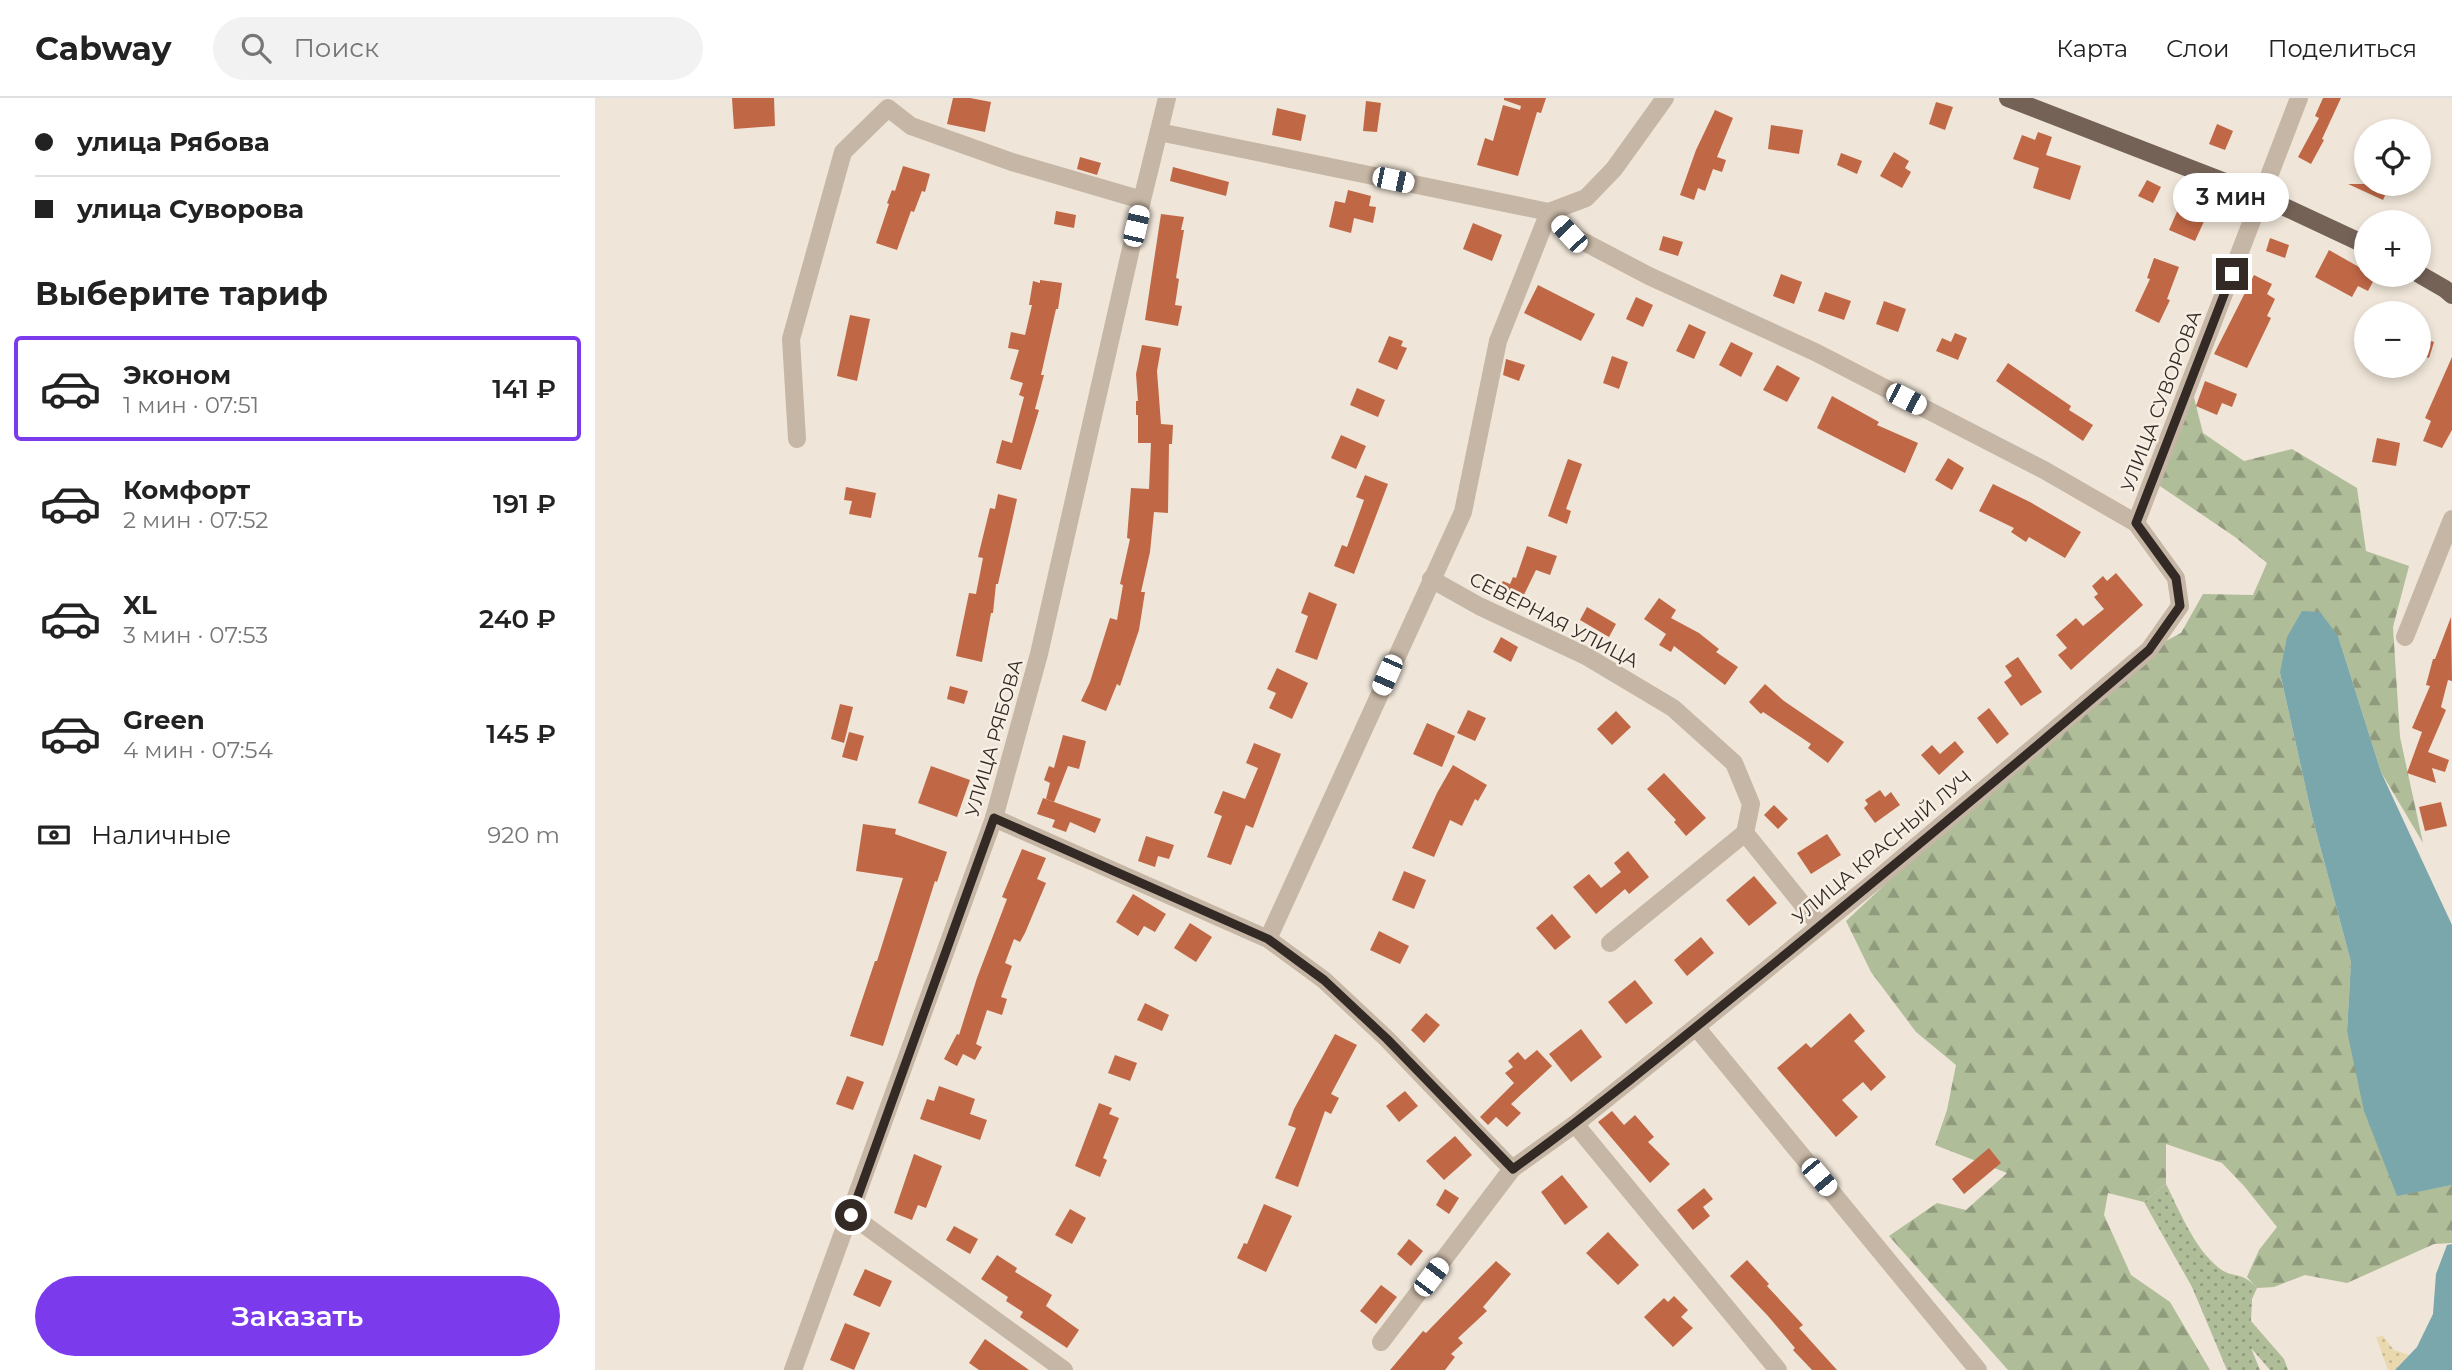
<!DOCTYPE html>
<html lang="ru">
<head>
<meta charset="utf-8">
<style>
  :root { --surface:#fff; --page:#f2f2f2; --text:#222; --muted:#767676; --line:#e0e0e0; --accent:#7c3aed }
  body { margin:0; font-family:Montserrat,sans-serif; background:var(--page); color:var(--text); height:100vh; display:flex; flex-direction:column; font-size:26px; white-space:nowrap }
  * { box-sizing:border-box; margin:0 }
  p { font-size:23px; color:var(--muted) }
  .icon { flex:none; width:38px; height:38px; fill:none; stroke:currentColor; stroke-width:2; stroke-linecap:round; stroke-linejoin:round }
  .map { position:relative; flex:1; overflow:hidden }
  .drawer { display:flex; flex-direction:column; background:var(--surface); width:595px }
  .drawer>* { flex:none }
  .hud { display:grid; align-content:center; height:154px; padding:0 35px; background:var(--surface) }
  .controls { position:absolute; left:1759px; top:21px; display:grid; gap:14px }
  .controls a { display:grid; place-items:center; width:77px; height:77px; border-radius:50%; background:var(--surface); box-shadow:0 4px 10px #0003; font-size:35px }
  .end { position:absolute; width:32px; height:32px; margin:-16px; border:9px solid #332a26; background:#fff; box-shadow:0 0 0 4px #fff }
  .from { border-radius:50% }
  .bubble { position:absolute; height:49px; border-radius:24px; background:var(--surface); box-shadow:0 4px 10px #0003; font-size:23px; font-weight:600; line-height:49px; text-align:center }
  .car { position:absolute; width:21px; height:42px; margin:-21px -10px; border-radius:9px; box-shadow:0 0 5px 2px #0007; background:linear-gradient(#fff 24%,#345 0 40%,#fff 0 76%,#345 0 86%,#fff 0) }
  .hud b { display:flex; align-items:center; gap:24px; height:66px; font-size:26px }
  .hud b+b { border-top:2px solid var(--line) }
  .hud i { width:18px; height:18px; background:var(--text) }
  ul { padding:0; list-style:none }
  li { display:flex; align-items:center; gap:21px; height:105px; margin:0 14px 10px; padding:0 21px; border:4px solid transparent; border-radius:7px }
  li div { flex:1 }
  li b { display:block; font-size:26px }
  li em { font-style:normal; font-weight:600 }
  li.active { border-color:var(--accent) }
  li>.icon { width:63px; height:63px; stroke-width:1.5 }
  h2 { padding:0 35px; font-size:32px; line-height:84px }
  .pay { display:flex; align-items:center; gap:18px; height:77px; padding:0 35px; font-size:26px }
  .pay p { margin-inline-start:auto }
  .action { display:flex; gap:14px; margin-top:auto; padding:14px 35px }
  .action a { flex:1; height:80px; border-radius:42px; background:var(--accent); color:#fff; font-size:28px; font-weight:600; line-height:80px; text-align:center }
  header { display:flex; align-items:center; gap:42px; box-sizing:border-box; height:98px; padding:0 35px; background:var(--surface); border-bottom:2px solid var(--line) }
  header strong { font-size:33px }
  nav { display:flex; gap:38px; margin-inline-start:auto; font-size:24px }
  .search { width:490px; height:63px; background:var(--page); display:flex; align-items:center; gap:18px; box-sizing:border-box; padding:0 24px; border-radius:38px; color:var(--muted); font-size:26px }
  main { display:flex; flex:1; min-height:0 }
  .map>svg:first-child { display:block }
  .grass { fill:url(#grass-dots) }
  .forest { fill:url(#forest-firs) }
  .sand { fill:url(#sand-dots) }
  .water { fill:#79a7ab }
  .building { fill:#c06846 }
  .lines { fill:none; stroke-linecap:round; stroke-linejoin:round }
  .minor { stroke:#c6b6a5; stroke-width:18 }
  .major { stroke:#746257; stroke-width:18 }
  .route { stroke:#332a26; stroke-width:9 }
  .labels { text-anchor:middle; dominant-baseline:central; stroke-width:5; stroke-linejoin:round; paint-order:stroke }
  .street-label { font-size:19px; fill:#332a26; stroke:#f8efe4 }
</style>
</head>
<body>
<header>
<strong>Cabway</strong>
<div class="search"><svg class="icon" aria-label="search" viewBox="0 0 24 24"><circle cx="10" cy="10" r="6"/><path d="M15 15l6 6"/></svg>Поиск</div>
<nav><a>Карта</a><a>Слои</a><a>Поделиться</a></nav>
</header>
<main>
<section class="drawer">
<div class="hud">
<b><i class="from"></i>улица Рябова</b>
<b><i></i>улица Суворова</b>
</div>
<h2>Выберите тариф</h2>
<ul>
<li class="active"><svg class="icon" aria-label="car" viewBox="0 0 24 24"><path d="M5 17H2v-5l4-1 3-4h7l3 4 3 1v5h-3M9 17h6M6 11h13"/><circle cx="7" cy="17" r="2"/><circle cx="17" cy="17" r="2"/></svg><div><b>Эконом</b><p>1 мин · 07:51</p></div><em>141 ₽</em></li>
<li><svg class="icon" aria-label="car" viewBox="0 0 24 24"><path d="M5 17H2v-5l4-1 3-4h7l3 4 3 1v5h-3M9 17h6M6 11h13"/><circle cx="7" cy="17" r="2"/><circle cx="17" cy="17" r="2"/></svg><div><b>Комфорт</b><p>2 мин · 07:52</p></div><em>191 ₽</em></li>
<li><svg class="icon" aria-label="car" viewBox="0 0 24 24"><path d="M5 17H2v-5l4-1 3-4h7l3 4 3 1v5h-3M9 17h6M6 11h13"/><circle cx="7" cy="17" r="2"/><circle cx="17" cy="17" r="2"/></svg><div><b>XL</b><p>3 мин · 07:53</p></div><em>240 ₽</em></li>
<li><svg class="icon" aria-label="car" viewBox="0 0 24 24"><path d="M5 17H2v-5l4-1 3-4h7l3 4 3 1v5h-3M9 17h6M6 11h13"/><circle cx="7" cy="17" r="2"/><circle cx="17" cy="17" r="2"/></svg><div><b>Green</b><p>4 мин · 07:54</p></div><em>145 ₽</em></li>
</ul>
<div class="pay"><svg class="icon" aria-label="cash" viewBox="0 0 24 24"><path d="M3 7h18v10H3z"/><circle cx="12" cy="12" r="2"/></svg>Наличные<p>920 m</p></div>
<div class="action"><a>Заказать</a></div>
</section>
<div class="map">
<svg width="1857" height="1272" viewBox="0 0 1857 1272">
  <defs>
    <pattern id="grass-dots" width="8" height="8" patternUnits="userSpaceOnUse" patternTransform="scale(1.75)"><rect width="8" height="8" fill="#b0bd99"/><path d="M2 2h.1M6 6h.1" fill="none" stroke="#909a7d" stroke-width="1.8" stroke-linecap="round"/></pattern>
    <pattern id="forest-firs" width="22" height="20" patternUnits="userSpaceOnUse" patternTransform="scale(1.75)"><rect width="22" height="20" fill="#b0bd99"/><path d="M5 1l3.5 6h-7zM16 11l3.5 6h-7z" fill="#909a7d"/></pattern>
    <pattern id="sand-dots" width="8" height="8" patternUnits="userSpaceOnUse" patternTransform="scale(1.75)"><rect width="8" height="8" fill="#ead8af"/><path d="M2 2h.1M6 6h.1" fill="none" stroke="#c9ba96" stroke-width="1.8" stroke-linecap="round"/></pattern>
  </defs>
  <rect width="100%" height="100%" fill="#efe5d8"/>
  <path class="grass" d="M1571,1086c14,28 28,64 53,84 13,11 22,2 38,20l-5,11 -1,22 33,38 4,11h-18l-19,-22 9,22h-33l-35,-83 -48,-85z"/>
  <path class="forest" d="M1595,284l13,51 41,28 48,-12 65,39 9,63 43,15 -16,61 7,110 23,106 -42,-71 -43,-136 -58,37 32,143 39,146 -4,69 50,164 55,-10v58l-18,1 -87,39 -42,-8 -31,12 -17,1 -10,-11 12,-27 18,-23 -33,-41 -22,-23 -56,-19v40l-22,18 -36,-9 -4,22 27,60 39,27 40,68h-202l-119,-134 48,-33 29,7 41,-37 -72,-28 12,-35 9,-45 -40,-33 -45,-60 -25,-51 155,-145 148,-126 32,-17 22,-39 50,1 14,-32 -32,-26 -81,-55z"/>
  <path class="sand" d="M1788,1238l11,14 15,5 -14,15h-7l-12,-33z"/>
  <g class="water">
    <path d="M1707,513l18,1 18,24 43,136 71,153v260l-55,11 -33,-85 -17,-80 4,-69 -39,-146 -32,-143 7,-36z"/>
    <path d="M1857,1146v126h-57l22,-23 16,-33 3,-40 11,-29z"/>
  </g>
  <g class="building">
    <path d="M137,0h42l1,28 -41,3z"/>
    <path d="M358,0h17l21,4 -6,30 -38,-8z"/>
    <path d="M909,0h42l-5,15 -4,-1 -19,64 -41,-11 8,-27 8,3 10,-36 17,5 1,-4 -17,-6z"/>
    <path d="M1728,0h18l-19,41 2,1 -13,24 -13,-7 21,-39 -4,-2z"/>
    <path d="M771,3l15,2 -4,29 -14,-1z"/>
    <path d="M1341,4l17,5 -8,23 -16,-6z"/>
    <path d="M682,10l29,7 -5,26 -29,-6z"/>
    <path d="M1120,12l18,8 -16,39 9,3 -4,12 -9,-3 -8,22 -7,-3 -4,12 -14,-5 16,-45z"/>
    <path d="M1622,26l16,7 -8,19 -16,-6z"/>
    <path d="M1176,27l32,5 -4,24 -31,-5z"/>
    <path d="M1443,34l14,5 -6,18 35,11 -11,34 -37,-12 6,-20 -26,-9 9,-24 13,5z"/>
    <path d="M1299,54l15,9 -4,7 6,4 -9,16 -22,-12z"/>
    <path d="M1246,55l21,8 -5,13 -20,-9z"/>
    <path d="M485,59l21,6 -4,12 -20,-6z"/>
    <path d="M308,68l27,8 -5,18 -3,-1 -8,21 -3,-1 -14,39 -21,-7 13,-39 -2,-1 5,-13 3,1z"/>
    <path d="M578,69l56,15 -3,14 -56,-15z"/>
    <path d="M1552,82l14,7 -8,16 -15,-7z"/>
    <path d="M1753,86h42l-7,16z"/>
    <path d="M753,92l23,6 -2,10 7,1 -3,16 -19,-5 -3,15 -22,-6 6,-26 10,2z"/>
    <path d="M1585,107l26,12 -11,24 -26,-11z"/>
    <path d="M461,113l20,4 -2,13 -20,-4z"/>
    <path d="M566,116l23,3 -3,13h3l-8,48 3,1 -4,26 7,1 -4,20 -33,-6z"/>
    <path d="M878,125l29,12 -10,26 -29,-12z"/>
    <path d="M1068,138l20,6 -5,14 -19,-6z"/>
    <path d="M1675,140l19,7 -4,13 -19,-7z"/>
    <path d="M1734,152l37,21v4l10,1 -8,15 -10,-5 -6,11 -37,-20z"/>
    <path d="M1559,160l25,9 -12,32 3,1 -11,23 -24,-12 15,-32 -3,-1z"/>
    <path d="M1186,176l21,8 -8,22 -21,-8z"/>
    <path d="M1659,177l18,9 -5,10 8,5 -8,17 4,2 -24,50 -33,-14z"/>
    <path d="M445,182l22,3 -4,26h-2l-15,66h3l-9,34 4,1 -18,60 -25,-7 6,-23 10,3 12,-46 -5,-2 4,-12 -13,-4 9,-29 -11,-2 3,-16 14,3 7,-30h-3l4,-24 7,2z"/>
    <path d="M943,187l57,29 -14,27 -57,-28z"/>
    <path d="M1230,194l26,9 -7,19 -26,-9z"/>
    <path d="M1041,199l17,8 -10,22 -17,-8z"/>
    <path d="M1289,203l22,8 -8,23 -22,-8z"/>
    <path d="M255,217l20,4 -13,62 -20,-5z"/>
    <path d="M1094,226l17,8 -12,27 -18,-8z"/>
    <path d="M1360,235l12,5 -9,22 -22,-9 6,-13 9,4z"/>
    <path d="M794,238l14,5 -2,5 6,2 -10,22 -19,-8z"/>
    <path d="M1824,239l15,5 -5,16 -10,-4z"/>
    <path d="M1136,244l22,11 -12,24 -22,-12z"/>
    <path d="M547,247l19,3 -4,23 4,53 12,1 -1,19h-3l-1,69 -14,-1 -4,40 -9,40h4l-6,38 -19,56 -3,-2 -11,27 -25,-10 9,-19 20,-64 7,2 6,-35 -3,-1 10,-45 -3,-1 4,-50 18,1 2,-46h-13v-28h-2v-14h2l-2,-27z"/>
    <path d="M1017,258l16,6 -9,27 -16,-6z"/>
    <path d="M1857,259v73l-10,18 -19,-7 8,-20 -6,-3z"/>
    <path d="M911,261l19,6 -6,16 -16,-6z"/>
    <path d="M1413,265l63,43 -2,4 24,15 -10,16 -87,-60z"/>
    <path d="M1182,267l23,13 -13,24 -24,-12z"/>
    <path d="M1610,283l32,13 -5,13 -10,-4 -5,12 -21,-9z"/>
    <path d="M762,290l28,12 -7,17 -28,-12z"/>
    <path d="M1237,298l47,26 -2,3 41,18 -13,30 -88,-45z"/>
    <path d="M746,337l25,11 -10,23 -25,-11z"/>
    <path d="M1782,340l23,5 -4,23 -24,-4z"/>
    <path d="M1353,360l16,10 -12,22 -17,-10z"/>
    <path d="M973,361l14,5 -16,45 5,2 -4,13 -19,-8z"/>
    <path d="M770,377l23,9 -34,90 -20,-8 8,-21 5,2 17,-47 -8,-3z"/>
    <path d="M1398,386l37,18 51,30 -16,26 -36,-21 -3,5 -15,-10 3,-4 -35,-17z"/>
    <path d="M251,389l30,6 -5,25 -22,-4 3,-13 -8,-1z"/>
    <path d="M403,396l19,5 -19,85h-2l-3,29h-2l-9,49 -26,-6 13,-63 7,1 7,-36 -5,-1 12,-49 5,1z"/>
    <path d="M932,448l30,10 -7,19 -14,-5 -18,37 -23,-11 8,-15 7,3 3,-7 3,1z"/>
    <path d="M1521,475l27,32 -72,65 -13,-15 9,-7 -11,-13 20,-17 7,8 21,-17 -10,-12 4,-3 -6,-8 11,-10 4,5z"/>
    <path d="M714,494l28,12 -20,56 -22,-8 13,-36 -7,-3z"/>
    <path d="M1064,500l17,12 -5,8 28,15 20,16 -3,3 22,15 -13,18 -51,-39 -3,6 -12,-7 7,-11 -22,-15z"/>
    <path d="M992,509l29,17 -7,13 -29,-17z"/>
    <path d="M1856,519l1,64 -4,-1 -7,27 5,3 -18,42 21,8 -4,12 -13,-4 4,15 -29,-10 15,-41 -10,-4 18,-42 -4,-1 7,-26h2z"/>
    <path d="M906,539l17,10 -7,15 -18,-10z"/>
    <path d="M1423,559l24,35 -21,14 -17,-24 8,-6 -7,-10z"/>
    <path d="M682,570l31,15 -16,36 -23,-11 7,-15 -9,-4z"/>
    <path d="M1170,586l19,17 60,41 -16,21 -20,-15 3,-4 -48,-32 -2,2 -12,-12z"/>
    <path d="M355,588l18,5 -4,13 -17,-5z"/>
    <path d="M245,606l13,3 -9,36 -13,-4z"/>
    <path d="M1394,610l20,26 -12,10 -20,-26z"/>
    <path d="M873,612l18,8 -11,23 -18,-8z"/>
    <path d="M1021,613l15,16 -19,18 -15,-16z"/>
    <path d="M832,625l28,13 -13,31 -29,-13z"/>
    <path d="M254,634l15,4 -7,25 -15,-4z"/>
    <path d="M468,637l23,6 -7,28 -11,-3 -14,36 -8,-3 4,-16 -6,-3 5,-14 5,2z"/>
    <path d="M1360,643l9,11 -25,23 -18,-20 11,-10 8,9z"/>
    <path d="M659,645l27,11 -28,74 -7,-3 -15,40 -24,-8 15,-41 -8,-3 9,-22 22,8 13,-31 -12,-5z"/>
    <path d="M858,667l34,20 -9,16 -3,-2 -13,27 -12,-6 -16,37 -22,-9 25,-55z"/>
    <path d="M336,668l39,14 -13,37 -39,-14z"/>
    <path d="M1069,675l42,45 -20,18 -12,-14 2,-2 -29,-31z"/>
    <path d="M1285,692l5,7 6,-5 9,13 -25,18 -11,-15 4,-4 -3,-4z"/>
    <path d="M448,700l58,21 -6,14 -25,-11 -4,10 -14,-5 3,-7 -18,-6z"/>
    <path d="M1846,704l6,24 -22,5 -6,-24z"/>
    <path d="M1179,707l14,14 -10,10 -14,-14z"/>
    <path d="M268,726l33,5 -1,5 52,18 -10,30 -2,-1 -52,165 -33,-10 25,-75h2l26,-83 -47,-7z"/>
    <path d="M1232,736l14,21 -30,19 -14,-21z"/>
    <path d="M551,738l28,9 -5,14 -11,-3 -3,11 -17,-6z"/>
    <path d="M427,751l24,9 -9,21 9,4 -21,50 -5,9 -6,-3 -9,24 7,3 -11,31 6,2 -5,16 -15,-5 -11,34 6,3 -7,13 -12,-6 -6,12 -13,-7 13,-25 2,1 18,-57 30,-79 -5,-2z"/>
    <path d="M1033,753l21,26 -20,17 -4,-5 -29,25 -23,-27 16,-13 12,14 20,-16 -7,-9z"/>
    <path d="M809,773l22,9 -12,29 -22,-9z"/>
    <path d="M1159,778l23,27 -28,23 -23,-26z"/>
    <path d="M538,796l33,20 -11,18 -11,-6 -6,10 -22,-14z"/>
    <path d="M957,816l19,23 -16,13 -19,-22z"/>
    <path d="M595,825l22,14 -16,25 -22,-14z"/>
    <path d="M784,833l30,15 -9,18 -30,-14z"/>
    <path d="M1106,839l13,16 -27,23 -13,-16z"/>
    <path d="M1040,882l18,23 -27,21 -18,-22z"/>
    <path d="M550,905l24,12 -7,16 -25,-11z"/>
    <path d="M831,915l14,12 -16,18 -13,-13z"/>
    <path d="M1255,915l15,18 -11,10 32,36 -15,14 -8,-9 -21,18 16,17 -22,20 -59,-69 29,-25 5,5z"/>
    <path d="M986,931l21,28 -31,25 -22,-28z"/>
    <path d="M740,936l22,11 -26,49 8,4 -8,16 -6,-3 -27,76 -23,-9 21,-50 -8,-3 6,-16z"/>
    <path d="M942,952l15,16 -41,38 10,9 -14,14 -11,-10 -8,8 -8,-8 34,-34 -9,-10 8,-6 -5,-6 10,-9 7,8z"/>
    <path d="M520,957l22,8 -7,18 -22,-8z"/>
    <path d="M252,978l17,6 -11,28 -17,-6z"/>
    <path d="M344,988l36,13 -5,15 17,6 -7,20 -60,-21 7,-20 7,2z"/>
    <path d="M810,993l13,15 -19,16 -13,-16z"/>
    <path d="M504,1005l13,5 -3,6 10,4 -16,40 4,2 -7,17 -25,-11z"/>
    <path d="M1017,1013l12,14 11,-10 19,22 -6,5 22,22 -20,19 -52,-61z"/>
    <path d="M860,1038l17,19 -28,25 -18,-19z"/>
    <path d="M1394,1050l12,15 -37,31 -12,-15z"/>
    <path d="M319,1056l28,12 -16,42 -8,-3 -6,15 -18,-7z"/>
    <path d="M967,1077l26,32 -23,18 -24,-33z"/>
    <path d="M1109,1090l9,11 -10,8 7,9 -17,14 -16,-20z"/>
    <path d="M850,1091l14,9 -10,16 -13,-9z"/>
    <path d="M669,1106l28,12 -26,56 -29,-14 7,-15 3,1z"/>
    <path d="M475,1111l16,9 -14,26 -17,-9z"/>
    <path d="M359,1128l24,13 -8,15 -24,-14z"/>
    <path d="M1013,1134l31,33 -21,20 -32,-32z"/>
    <path d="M814,1141l14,12 -12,15 -14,-12z"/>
    <path d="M402,1157l20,13 -2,4 37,23 -6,11 33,24 -12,18 -47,-31 3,-5 -17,-11 2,-4 -27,-18z"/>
    <path d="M1152,1162l22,24 -2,2 36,39 -4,3 38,42h-25l-19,-20 2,-2 -27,-32 -38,-40z"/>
    <path d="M901,1163l15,13 -28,33 4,4 -29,27 5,5 -12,11 4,3 -10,13h-55l33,-39 3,2z"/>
    <path d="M270,1171l27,12 -12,26 -27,-12z"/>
    <path d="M786,1187l16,12 -21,27 -16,-13z"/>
    <path d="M1079,1198l14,14 -7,7 12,11 -20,19 -29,-30 20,-19 4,4z"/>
    <path d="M250,1225l25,10 -16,37 -24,-10z"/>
    <path d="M390,1241l44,31h-50l-10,-7z"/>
  </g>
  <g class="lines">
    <g class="minor">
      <path d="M564,34l390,80 20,22 80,42 166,76 229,118 92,53 40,55 4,28 -31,44 -275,232 -178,145 -121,97 -63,45 -131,173"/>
      <path d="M202,341l-6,-100 52,-187 45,-44 23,18 101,36 130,38"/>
      <path d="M1541,425l163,-425"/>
      <path d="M836,481l48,27 107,50 87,52 61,55 17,41 -6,29 75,93"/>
      <path d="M1810,539l47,-118"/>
      <path d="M399,720l274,121 56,41 63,59 125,130"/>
      <path d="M673,841l195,-427 35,-171 51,-129 37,-14 28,-29 51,-71"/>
      <path d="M1015,845l135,-110"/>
      <path d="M1101,929l282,343"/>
      <path d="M980,1026l203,246"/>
      <path d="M256,1117l213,155"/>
      <path d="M198,1272l201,-552 45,-164 103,-454 25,-102"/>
    </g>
    <g class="major">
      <path d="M1413,0l253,98 105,49"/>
      <path d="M1824,176l26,15 7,6"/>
    </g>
  </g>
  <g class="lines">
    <path class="route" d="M256,1117l143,-397 274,121 56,41 63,59 126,130c94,-68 184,-143 274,-216 122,-100 243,-200 362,-303l31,-44 -4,-28 -40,-55 96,-249"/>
  </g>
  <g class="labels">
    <g class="street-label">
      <text transform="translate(1566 303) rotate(-69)">УЛИЦА СУВОРОВА</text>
      <text transform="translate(959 522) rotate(27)">СЕВЕРНАЯ УЛИЦА</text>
      <text transform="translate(399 640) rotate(-74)">УЛИЦА РЯБОВА</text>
      <text transform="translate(1287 749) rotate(-40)">УЛИЦА КРАСНЫЙ ЛУЧ</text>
    </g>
  </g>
</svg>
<div class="controls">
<a><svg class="icon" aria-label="locate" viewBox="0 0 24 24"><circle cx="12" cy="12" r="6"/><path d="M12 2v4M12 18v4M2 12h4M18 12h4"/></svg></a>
<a>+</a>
<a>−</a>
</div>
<i class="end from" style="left:256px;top:1117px"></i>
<i class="end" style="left:1637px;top:176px"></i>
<div class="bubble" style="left:1578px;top:75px;width:116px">3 мин</div>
<i class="car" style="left:798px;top:82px;rotate:102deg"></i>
<i class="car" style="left:541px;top:128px;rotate:13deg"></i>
<i class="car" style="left:974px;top:136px;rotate:317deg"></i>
<i class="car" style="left:1311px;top:301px;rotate:117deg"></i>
<i class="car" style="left:792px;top:577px;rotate:204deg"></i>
<i class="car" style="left:1224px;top:1079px;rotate:140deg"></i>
<i class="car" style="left:836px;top:1179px;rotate:37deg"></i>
</div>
</main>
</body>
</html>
